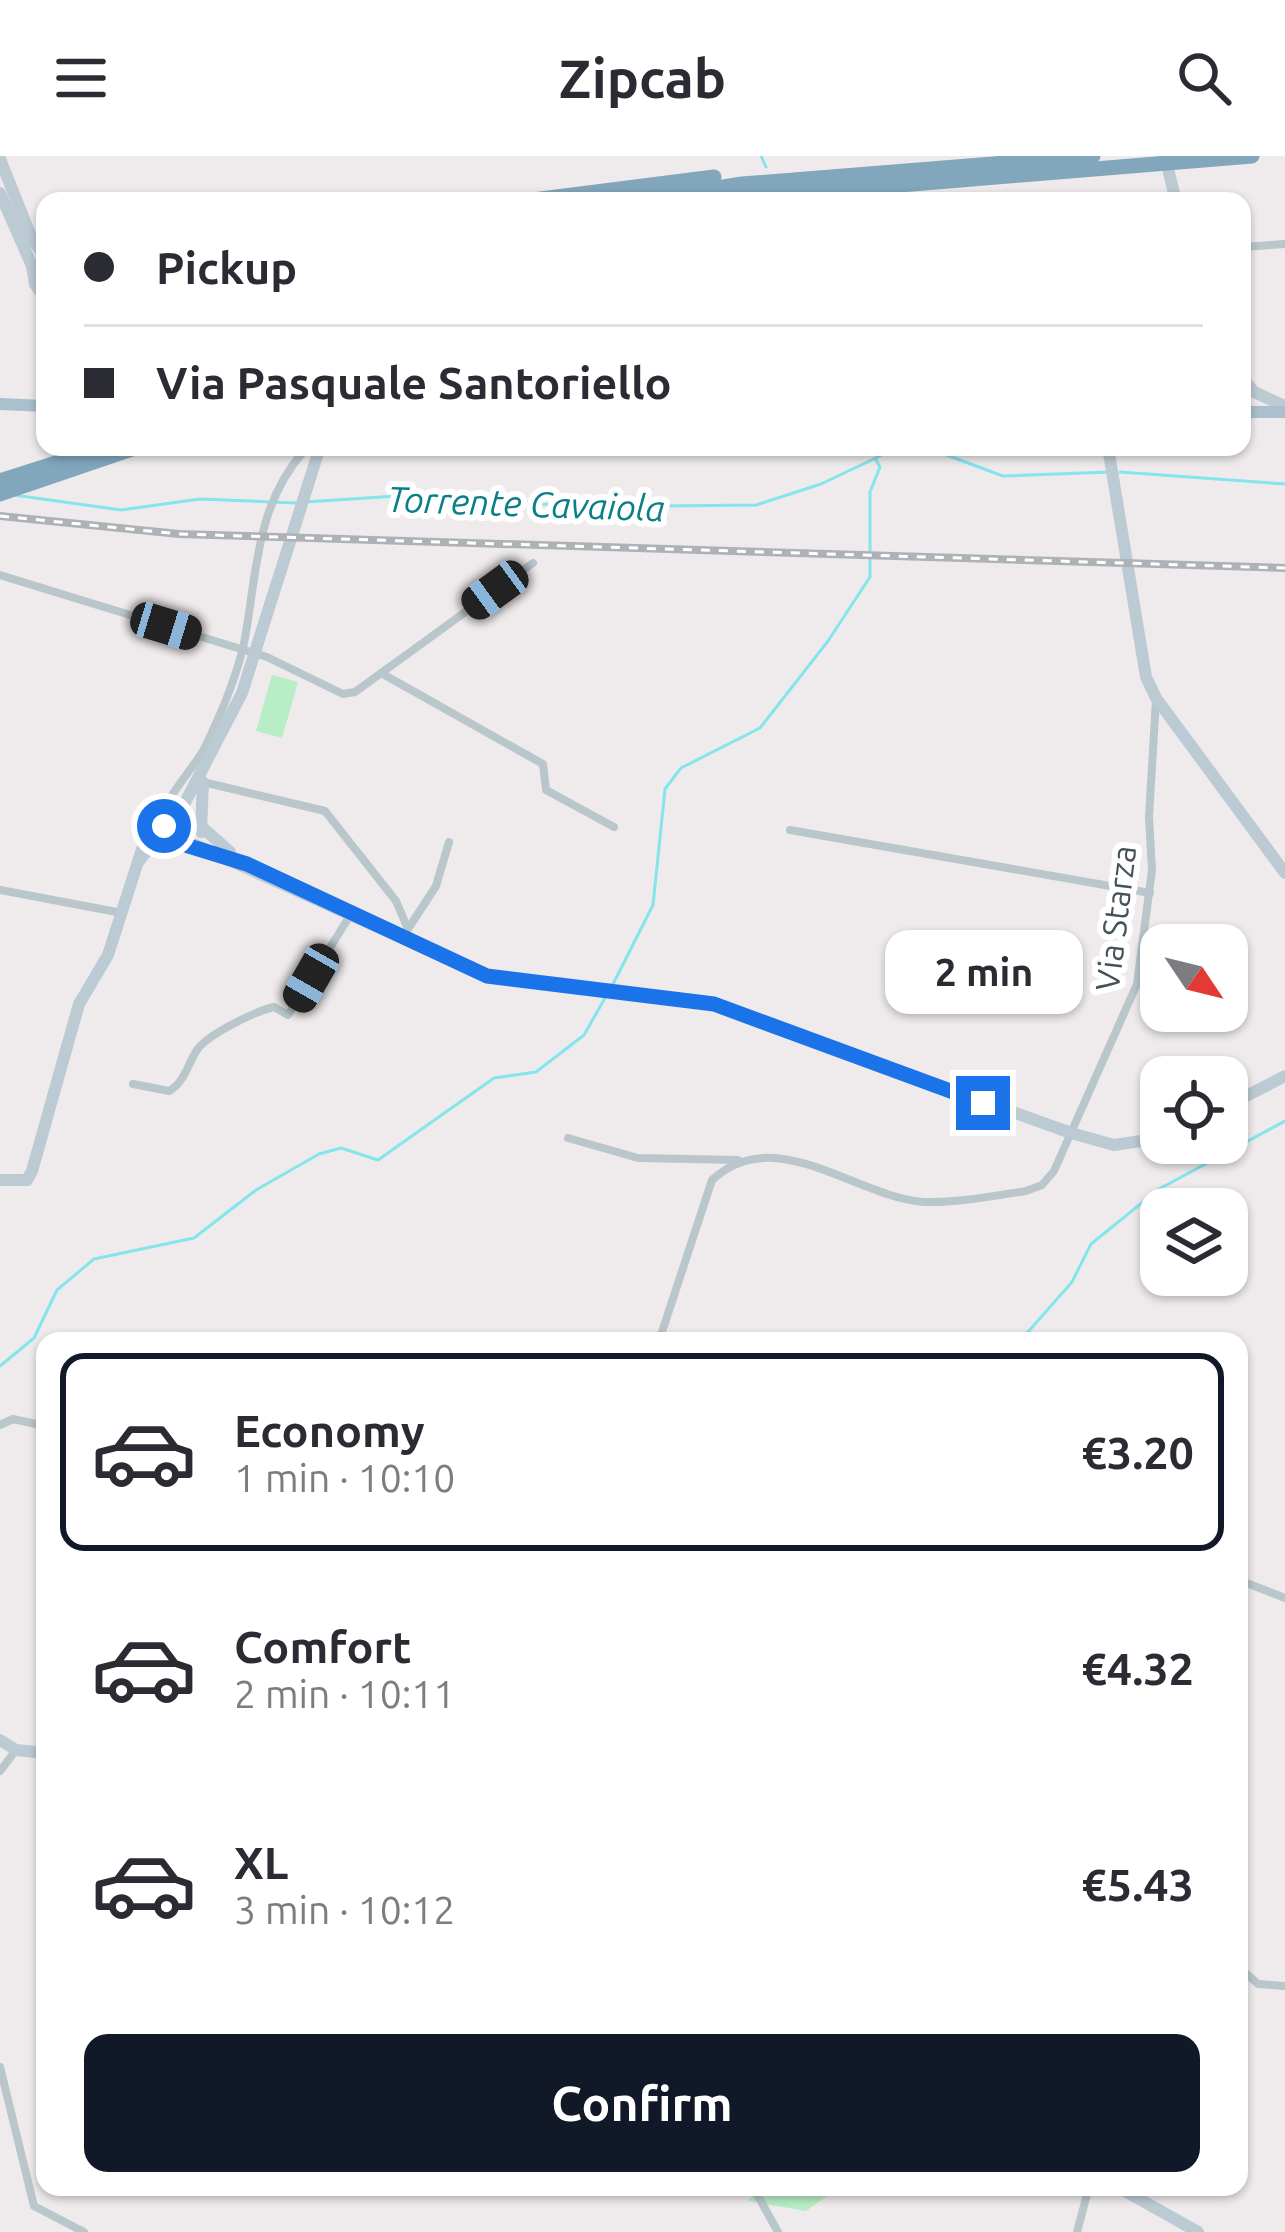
<!DOCTYPE html>
<html lang="en">
<head>
<meta charset="utf-8">
<style>
  :root { --surface:#fff; --page:#f7f7f7; --text:#2b2b33; --muted:#7c7c81; --line:#e1e1e2; --accent:#111827 }
  body { margin:0; font-family:Ubuntu,sans-serif; background:var(--page); color:var(--text); height:100vh; display:flex; flex-direction:column; font-size:45px; white-space:nowrap }
  * { box-sizing:border-box; margin:0 }
  p { font-size:39px; color:var(--muted) }
  .icon { flex:none; width:66px; height:66px; fill:none; stroke:currentColor; stroke-width:2; stroke-linecap:round; stroke-linejoin:round }
  .map { position:relative; flex:1; overflow:hidden }
  .drawer { position:absolute; left:36px; top:1176px; width:1212px; height:864px; display:flex; flex-direction:column; background:var(--surface); border-radius:24px; box-shadow:0 3px 9px #0004 }
  .drawer>* { flex:none }
  .banner { position:absolute; left:36px; top:36px; width:1215px; height:264px; border-radius:24px; box-shadow:0 3px 9px #0004; display:grid; align-content:center; height:264px; padding:0 48px; background:var(--surface) }
  .needle { width:78px; rotate:125deg }
  .buttons { position:absolute; left:1140px; top:768px; display:grid; gap:24px }
  .buttons a { display:grid; place-items:center; width:108px; height:108px; border-radius:24px; background:var(--surface); box-shadow:0 3px 9px #0004; font-size:60px }
  .end { position:absolute; width:54px; height:54px; margin:-27px; border:15px solid #1a73e8; background:#fff; box-shadow:0 0 0 6px #fff }
  .from { border-radius:50% }
  .bubble { position:absolute; height:84px; border-radius:24px; background:var(--surface); box-shadow:0 3px 9px #0004; font-size:39px; font-weight:600; line-height:84px; text-align:center }
  .car { position:absolute; width:36px; height:72px; margin:-36px -18px; border-radius:15px; box-shadow:0 0 9px 3px #0007; background:linear-gradient(#222 24%,#8ab4d8 0 40%,#222 0 76%,#8ab4d8 0 86%,#222 0) }
  .banner b { display:flex; align-items:center; gap:42px; height:114px; font-size:45px }
  .banner b+b { border-top:3px solid var(--line) }
  .banner i { width:30px; height:30px; background:var(--text) }
  ul { padding:21px 0 0; list-style:none }
  li { display:flex; align-items:center; gap:36px; height:198px; margin:0 24px 18px; padding:0 24px; border:6px solid transparent; border-radius:24px }
  li div { flex:1 }
  li b { display:block; font-size:45px }
  li em { font-style:normal; font-weight:600 }
  li.on { border-color:var(--accent) }
  li>.icon { width:108px; height:108px; stroke-width:1.5 }
  .action { display:flex; gap:24px; margin-top:auto; padding:24px 48px }
  .action a { flex:1; height:138px; border-radius:24px; background:var(--accent); color:#fff; font-size:48px; font-weight:600; line-height:138px; text-align:center }
  header { display:flex; justify-content:space-between; align-items:center; height:156px; padding:0 48px; background:var(--surface); font-size:54px; font-weight:600 }
  .map>svg:first-child { display:block }
  .green { fill:#b8eec5 }
  .lines { fill:none; stroke-linecap:round; stroke-linejoin:round }
  .stream { stroke:#84e5ec; stroke-width:3 }
  .street { stroke:#b9c6cc; stroke-width:8 }
  .secondary { stroke:#bccad4; stroke-width:12 }
  .primary { stroke:#aac0cc; stroke-width:12 }
  .highway { stroke:#82a6bc; stroke-width:15 }
  .rail-casing { stroke:#aeb2b6; stroke-width:8 }
  .rail { stroke:#fff; stroke-width:3; stroke-dasharray:9; stroke-linecap:butt }
  .route { stroke:#1a73e8; stroke-width:15 }
  .labels { text-anchor:middle; dominant-baseline:central; stroke-width:12; stroke-linejoin:round; paint-order:stroke }
  .street-label { font-size:33px; fill:#445259; stroke:#fff }
  .water-label { font-size:36px; font-style:italic; fill:#0b7f88; stroke:#fff }
</style>
</head>
<body>
<header><svg class="icon" aria-label="menu" viewBox="0 0 24 24"><path d="M4 6h16M4 12h16M4 18h16"/></svg>Zipcab<svg class="icon" aria-label="search" viewBox="0 0 24 24"><circle cx="10" cy="10" r="6"/><path d="M15 15l6 6"/></svg></header>
<div class="map">
<svg width="1285" height="2076" viewBox="0 0 1285 2076">
  <rect width="100%" height="100%" fill="#efebec"/>
  <g class="green">
    <path d="M272,519l26,7 -16,56 -26,-7z"/>
    <path d="M760,2031l77,2 -31,22 -58,-10z"/>
  </g>
  <g class="lines">
    <g class="stream">
      <path d="M761,0l5,11"/>
      <path d="M925,291l78,29 107,-4"/>
      <path d="M1120,316l165,12"/>
      <path d="M14,339l107,15 79,-11 96,4"/>
      <path d="M305,346l137,-9 127,14 187,-2 65,-21 78,-37"/>
      <path d="M613,828l40,-79 12,-116 16,-21 79,-40 68,-87 42,-64v-85l10,-25 -5,-9"/>
      <path d="M1020,1185l52,-59 19,-38 68,-55 126,-68"/>
      <path d="M0,1210l34,-28 23,-48 37,-31 100,-21 62,-48 63,-36 22,-6 37,12 116,-82 42,-6 48,-37 21,-37"/>
    </g>
    <g class="street">
      <path d="M1242,91l43,-3"/>
      <path d="M0,419l267,82 76,37 12,-2 178,-129"/>
      <path d="M381,517l162,91 3,26 68,37"/>
      <path d="M203,626l122,29 71,90 12,28 -4,9"/>
      <path d="M790,674l360,63"/>
      <path d="M160,679c-8,-25 33,-64 45,-88 16,-33 31,-67 39,-104 13,-68 11,-136 59,-191"/>
      <path d="M0,734l122,23"/>
      <path d="M408,773l28,-43 13,-44"/>
      <path d="M133,928l36,7c16,-9 18,-26 28,-41 11,-16 59,-39 77,-43l14,8 63,-101"/>
      <path d="M568,982l70,20 100,2"/>
      <path d="M659,1185l53,-161c64,-59 145,18 212,22 33,1 69,-6 102,-11l16,-6 12,-14 83,-187 15,-114 -3,-53 7,-117"/>
      <path d="M0,1269l13,-6 32,7"/>
      <path d="M1239,1424l46,18"/>
      <path d="M0,1615l16,-21"/>
      <path d="M1239,1811l19,17 27,2"/>
      <path d="M0,1911l34,139 50,26"/>
      <path d="M753,2031l25,45"/>
      <path d="M1077,2076l12,-45"/>
    </g>
    <g class="secondary">
      <path d="M1165,1l11,44"/>
      <path d="M0,3l32,80 13,17"/>
      <path d="M0,37l32,73 3,18"/>
      <path d="M45,112l-10,16 10,14"/>
      <path d="M1242,221l12,15 31,14"/>
      <path d="M1108,291l38,230 10,21 129,175"/>
      <path d="M177,662l26,10 27,24"/>
      <path d="M201,676l2,-50"/>
      <path d="M139,705c15,-22 28,-21 52,-18l296,133 227,28 357,129 43,12 47,-7"/>
      <path d="M1227,950l58,-30"/>
      <path d="M0,1024h27l5,-9 47,-167 29,-49 34,-106 35,-31 65,-125 78,-246"/>
      <path d="M0,1584l16,10 29,3"/>
      <path d="M1118,2031l80,45"/>
    </g>
    <g class="primary">
      <path d="M0,248l45,2"/>
      <path d="M1242,256h43"/>
    </g>
    <g class="highway">
      <path d="M525,45l189,-24"/>
      <path d="M637,45l105,-17 351,-28"/>
      <path d="M707,45l545,-45"/>
      <path d="M0,325l106,-34"/>
      <path d="M0,338l138,-47"/>
    </g>
    <defs>
      <path id="rail" d="M0,360l179,18 1106,34"/>
    </defs>
    <use href="#rail" class="rail-casing"/>
    <use href="#rail" class="rail"/>
  </g>
  <g class="lines">
    <path class="route" d="M164,670l-7,6 9,7 81,25 240,112 227,28 269,99"/>
  </g>
  <g class="labels">
    <g class="street-label">
      <text transform="translate(1115 762) rotate(-83)">Via Starza</text>
    </g>
    <g class="water-label">
      <text transform="translate(526 347) rotate(2)">Torrente Cavaiola</text>
    </g>
  </g>
</svg>
<div class="buttons">
<a><svg class="needle" viewBox="-14 -14 28 28"><path d="M0-13l5 13h-10z" fill="#e53935"/><path d="M0 13l5-13h-10z" fill="#7c7c81"/></svg></a>
<a><svg class="icon" aria-label="locate" viewBox="0 0 24 24"><circle cx="12" cy="12" r="6"/><path d="M12 2v4M12 18v4M2 12h4M18 12h4"/></svg></a>
<a><svg class="icon" aria-label="layers" viewBox="0 0 24 24"><path d="M12 4l9 5-9 5-9-5zM3 14l9 5 9-5"/></svg></a>
</div>
<i class="end from" style="left:164px;top:670px"></i>
<i class="end" style="left:983px;top:947px"></i>
<div class="bubble" style="left:885px;top:774px;width:198px">2 min</div>
<i class="car" style="left:495px;top:434px;rotate:234deg"></i>
<i class="car" style="left:166px;top:470px;rotate:107deg"></i>
<i class="car" style="left:311px;top:822px;rotate:210deg"></i>
<div class="banner">
<b><i class="from"></i>Pickup</b>
<b><i></i>Via Pasquale Santoriello</b>
</div>
<section class="drawer">
<ul>
<li class="on"><svg class="icon" aria-label="car" viewBox="0 0 24 24"><path d="M5 17H2v-5l4-1 3-4h7l3 4 3 1v5h-3M9 17h6M6 11h13"/><circle cx="7" cy="17" r="2"/><circle cx="17" cy="17" r="2"/></svg><div><b>Economy</b><p>1 min · 10:10</p></div><em>€3.20</em></li>
<li><svg class="icon" aria-label="car" viewBox="0 0 24 24"><path d="M5 17H2v-5l4-1 3-4h7l3 4 3 1v5h-3M9 17h6M6 11h13"/><circle cx="7" cy="17" r="2"/><circle cx="17" cy="17" r="2"/></svg><div><b>Comfort</b><p>2 min · 10:11</p></div><em>€4.32</em></li>
<li><svg class="icon" aria-label="car" viewBox="0 0 24 24"><path d="M5 17H2v-5l4-1 3-4h7l3 4 3 1v5h-3M9 17h6M6 11h13"/><circle cx="7" cy="17" r="2"/><circle cx="17" cy="17" r="2"/></svg><div><b>XL</b><p>3 min · 10:12</p></div><em>€5.43</em></li>
</ul>
<div class="action"><a>Confirm</a></div>
</section>
</div>
</body>
</html>
